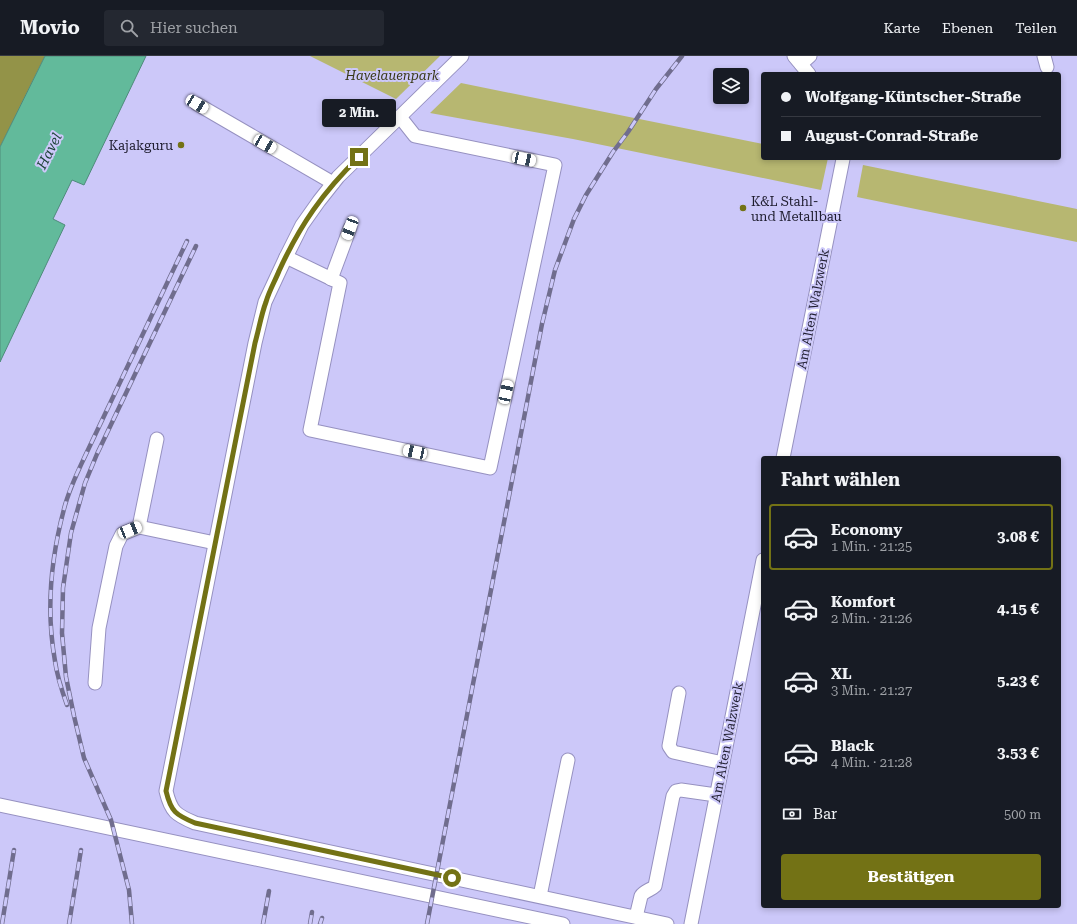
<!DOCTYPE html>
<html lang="de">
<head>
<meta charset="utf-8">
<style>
  :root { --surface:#171b24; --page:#242831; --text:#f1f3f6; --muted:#9ea1a6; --line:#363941; --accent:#737215 }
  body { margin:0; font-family:"Roboto Serif",serif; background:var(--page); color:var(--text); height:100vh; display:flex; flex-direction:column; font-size:15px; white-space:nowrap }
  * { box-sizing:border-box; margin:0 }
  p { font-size:13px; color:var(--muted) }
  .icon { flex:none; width:22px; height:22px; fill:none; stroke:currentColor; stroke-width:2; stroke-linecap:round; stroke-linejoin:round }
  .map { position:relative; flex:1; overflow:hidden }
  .panel { position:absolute; left:761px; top:400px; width:300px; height:452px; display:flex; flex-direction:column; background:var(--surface); border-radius:4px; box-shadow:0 2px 6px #0003 }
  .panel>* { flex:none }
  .hud { position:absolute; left:761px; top:16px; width:300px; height:88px; border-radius:4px; box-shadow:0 2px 6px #0003; display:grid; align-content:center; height:88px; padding:0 20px; background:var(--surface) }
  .tools { position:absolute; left:713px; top:12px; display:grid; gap:8px }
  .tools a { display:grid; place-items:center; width:36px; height:36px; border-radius:4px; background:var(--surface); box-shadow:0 2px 6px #0003; font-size:20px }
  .end { position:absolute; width:18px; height:18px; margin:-9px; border:5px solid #737215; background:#fff; box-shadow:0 0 0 2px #fff }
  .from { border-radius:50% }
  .bubble { position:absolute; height:28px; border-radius:4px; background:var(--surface); box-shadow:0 2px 6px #0003; font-size:13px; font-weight:700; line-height:28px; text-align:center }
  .car { position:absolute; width:12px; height:24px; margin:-12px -6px; border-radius:5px; box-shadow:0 0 3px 1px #0007; background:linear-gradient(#fff 24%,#345 0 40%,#fff 0 76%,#345 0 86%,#fff 0) }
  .hud b { display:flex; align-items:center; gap:14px; height:38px; font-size:15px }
  .hud b+b { border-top:1px solid var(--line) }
  .hud i { width:10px; height:10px; background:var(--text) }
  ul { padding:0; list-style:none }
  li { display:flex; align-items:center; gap:12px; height:66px; margin:0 8px 6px; padding:0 12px; border:2px solid transparent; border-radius:4px }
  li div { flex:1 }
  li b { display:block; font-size:15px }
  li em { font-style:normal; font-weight:700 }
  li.on { border-color:var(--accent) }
  li>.icon { width:36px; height:36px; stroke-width:1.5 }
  h2 { padding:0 20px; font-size:18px; line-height:48px }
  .pay { display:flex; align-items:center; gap:10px; height:44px; padding:0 20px; font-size:15px }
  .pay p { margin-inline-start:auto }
  .action { display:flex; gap:8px; margin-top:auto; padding:8px 20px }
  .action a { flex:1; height:46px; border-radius:4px; background:var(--accent); color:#fff; font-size:16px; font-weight:700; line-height:46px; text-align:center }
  header { display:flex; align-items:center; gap:24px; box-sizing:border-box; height:56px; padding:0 20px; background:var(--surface); border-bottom:1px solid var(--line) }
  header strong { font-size:19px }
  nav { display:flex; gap:22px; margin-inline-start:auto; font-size:14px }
  .search { width:280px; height:36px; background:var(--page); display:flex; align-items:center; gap:10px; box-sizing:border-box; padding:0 14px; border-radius:4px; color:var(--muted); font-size:15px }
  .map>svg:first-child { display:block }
  .green { fill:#b7b771 }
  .forest { fill:#939348 }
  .water { fill:#62ba9b; stroke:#4e8b7b }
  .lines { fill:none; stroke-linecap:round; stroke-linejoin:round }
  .minor-casing { stroke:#9691c0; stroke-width:15 }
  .minor { stroke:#fff; stroke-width:13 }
  .rail-casing { stroke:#706d8e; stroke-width:4.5 }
  .rail { stroke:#ccc8f9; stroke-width:3; stroke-dasharray:9; stroke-linecap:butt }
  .route { stroke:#737215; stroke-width:5 }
  .poi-dot { fill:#737215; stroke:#ccc8f9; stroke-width:1.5 }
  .labels { text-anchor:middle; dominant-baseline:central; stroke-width:4; stroke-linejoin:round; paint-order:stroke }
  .park-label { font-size:13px; font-style:italic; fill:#383816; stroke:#ccc8f9 }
  .poi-label { font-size:13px; fill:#1f1d2f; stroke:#ccc8f9; text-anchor:end }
  .street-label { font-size:13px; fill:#1f1d2f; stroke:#ccc8f9 }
  .water-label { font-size:14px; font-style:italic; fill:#1b4235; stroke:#ccc8f9 }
</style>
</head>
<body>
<header>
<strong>Movio</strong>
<div class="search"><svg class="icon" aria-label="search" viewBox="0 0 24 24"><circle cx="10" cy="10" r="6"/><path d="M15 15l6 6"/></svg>Hier suchen</div>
<nav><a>Karte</a><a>Ebenen</a><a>Teilen</a></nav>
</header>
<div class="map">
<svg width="1077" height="868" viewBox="0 0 1077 868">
  <rect width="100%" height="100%" fill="#ccc8f9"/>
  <g class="green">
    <path d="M310,0h130l-44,43z"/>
    <path d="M461,27l302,61v14h65l-7,32 -248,-51 -143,-26z"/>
    <path d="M863,109l214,44v33l-220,-45z"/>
  </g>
  <path class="forest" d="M0,0h45l-45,91z"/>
  <path class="water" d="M45,0h101l-62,129 -12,-5 -19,39 12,6 -65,137v-215z"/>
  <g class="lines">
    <defs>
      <g id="minor">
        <path d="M462,0l-124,121 -19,24 -17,24 -16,32 -21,45 -10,41 -89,448c5,21 10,24 29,32l472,101"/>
        <path d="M794,0l15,18"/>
        <path d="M1044,0l3,11"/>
        <path d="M801,8l9,-8"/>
        <path d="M197,48l136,79"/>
        <path d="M286,201l54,26 -30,147 180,38 65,-303 -140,-29 -15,-19"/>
        <path d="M331,223l19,-51"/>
        <path d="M783,402l60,-299"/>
        <path d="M139,471l18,-88"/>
        <path d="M95,627l4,-55 17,-82 6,-12 17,-7 76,16"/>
        <path d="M679,637l-10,53 4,6 50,11"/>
        <path d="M0,749l563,119"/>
        <path d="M540,840l28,-136"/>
        <path d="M636,861l5,-21c3,-5 10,-6 14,-10l18,-90 3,-5 5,-1 35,5"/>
        <path d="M691,868l72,-364"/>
      </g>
    </defs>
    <use href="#minor" class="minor-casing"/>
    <use href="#minor" class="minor"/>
    <defs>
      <g id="rail">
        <path d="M67,649c-5,-14 -10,-29 -12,-44 -9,-50 -4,-103 9,-152 5,-20 14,-38 23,-57l100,-211"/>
        <path d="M2,868l12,-74"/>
        <path d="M69,868l12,-74"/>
        <path d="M132,868l-3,-34 -18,-70 -27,-62 -10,-42 -8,-39 -4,-44 1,-45 8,-55 14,-50 12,-29 99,-208"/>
        <path d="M263,868l6,-33"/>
        <path d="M310,868l2,-12"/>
        <path d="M320,868l2,-6"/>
        <path d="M427,868l115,-600 13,-54 19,-51 12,-24 27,-43 15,-20 28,-43 26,-33"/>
      </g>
    </defs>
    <use href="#rail" class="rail-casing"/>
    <use href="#rail" class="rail"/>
  </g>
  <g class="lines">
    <path class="route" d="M359,101c-36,35 -59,68 -80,114 -4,10 -10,20 -13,31 -5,13 -7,27 -11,41l-89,448c5,21 10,24 29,32l257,55"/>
  </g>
  <g class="poi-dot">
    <circle cx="181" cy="89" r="4"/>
    <circle cx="743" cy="152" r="4"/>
  </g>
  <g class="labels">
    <g class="park-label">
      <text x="392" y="19">Havelauenpark</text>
    </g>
    <g class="poi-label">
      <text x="173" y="89">Kajakguru</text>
      <text x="751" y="145" text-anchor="start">K&amp;L Stahl-<tspan x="751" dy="15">und Metallbau</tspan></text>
    </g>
    <g class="street-label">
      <text transform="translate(813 253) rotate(-79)">Am Alten Walzwerk</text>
      <text transform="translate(727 686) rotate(-79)">Am Alten Walzwerk</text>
    </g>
    <g class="water-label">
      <text transform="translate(49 95) rotate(-63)">Havel</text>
    </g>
  </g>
</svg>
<div class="tools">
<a><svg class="icon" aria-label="layers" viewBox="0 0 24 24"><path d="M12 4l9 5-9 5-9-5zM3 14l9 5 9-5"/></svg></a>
</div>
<i class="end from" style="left:452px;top:822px"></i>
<i class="end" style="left:359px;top:101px"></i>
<div class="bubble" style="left:322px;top:43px;width:74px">2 Min.</div>
<i class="car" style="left:197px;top:48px;rotate:121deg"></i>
<i class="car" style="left:265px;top:88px;rotate:120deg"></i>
<i class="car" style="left:524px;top:103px;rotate:102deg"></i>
<i class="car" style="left:350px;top:172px;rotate:201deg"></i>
<i class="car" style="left:506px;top:336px;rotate:12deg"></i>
<i class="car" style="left:415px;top:396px;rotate:282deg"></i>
<i class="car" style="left:130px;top:474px;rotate:68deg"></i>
<div class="hud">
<b><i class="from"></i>Wolfgang-Küntscher-Straße</b>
<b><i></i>August-Conrad-Straße</b>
</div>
<section class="panel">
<h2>Fahrt wählen</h2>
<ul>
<li class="on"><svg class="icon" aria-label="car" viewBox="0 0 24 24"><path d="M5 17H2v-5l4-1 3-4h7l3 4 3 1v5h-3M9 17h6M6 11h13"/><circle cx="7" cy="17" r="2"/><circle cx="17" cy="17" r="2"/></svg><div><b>Economy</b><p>1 Min. · 21:25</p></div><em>3.08 €</em></li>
<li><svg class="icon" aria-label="car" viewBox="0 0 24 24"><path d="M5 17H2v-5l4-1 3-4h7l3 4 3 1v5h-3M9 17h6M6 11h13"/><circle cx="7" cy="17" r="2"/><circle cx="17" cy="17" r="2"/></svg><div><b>Komfort</b><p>2 Min. · 21:26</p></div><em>4.15 €</em></li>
<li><svg class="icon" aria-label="car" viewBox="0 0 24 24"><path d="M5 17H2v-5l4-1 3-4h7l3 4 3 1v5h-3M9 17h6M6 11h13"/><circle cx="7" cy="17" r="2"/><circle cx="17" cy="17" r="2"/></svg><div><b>XL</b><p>3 Min. · 21:27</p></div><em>5.23 €</em></li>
<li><svg class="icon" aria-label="car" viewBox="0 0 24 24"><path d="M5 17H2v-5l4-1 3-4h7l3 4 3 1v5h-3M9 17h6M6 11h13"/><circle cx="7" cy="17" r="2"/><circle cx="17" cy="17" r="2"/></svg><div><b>Black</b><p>4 Min. · 21:28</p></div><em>3.53 €</em></li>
</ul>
<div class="pay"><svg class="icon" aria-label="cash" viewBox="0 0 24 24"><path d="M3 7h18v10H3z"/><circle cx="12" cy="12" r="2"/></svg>Bar<p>500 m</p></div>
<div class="action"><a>Bestätigen</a></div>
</section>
</div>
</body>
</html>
